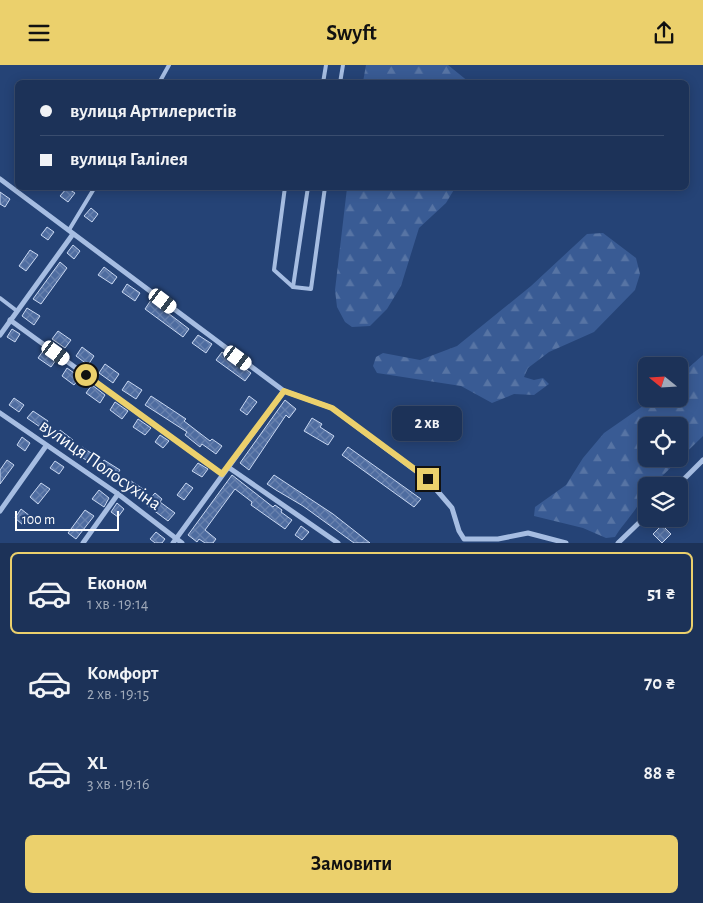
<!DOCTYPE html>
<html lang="uk">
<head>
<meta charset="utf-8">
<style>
  :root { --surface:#1c3258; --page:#293e61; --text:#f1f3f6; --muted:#a0aaba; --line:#3a4d6e; --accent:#ebd06c }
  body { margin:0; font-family:"Alegreya Sans",sans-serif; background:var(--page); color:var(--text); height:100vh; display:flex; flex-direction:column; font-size:19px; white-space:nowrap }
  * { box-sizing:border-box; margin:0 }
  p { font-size:16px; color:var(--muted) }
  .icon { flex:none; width:28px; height:28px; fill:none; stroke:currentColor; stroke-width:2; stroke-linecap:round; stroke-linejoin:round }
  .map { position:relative; height:478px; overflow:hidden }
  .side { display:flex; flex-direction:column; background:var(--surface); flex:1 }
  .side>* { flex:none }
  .hud { position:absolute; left:15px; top:15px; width:674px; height:110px; border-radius:8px; box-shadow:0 2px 12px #0003,0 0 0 1px var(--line); display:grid; align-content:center; height:110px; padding:0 25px; background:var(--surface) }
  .needle { width:32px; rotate:288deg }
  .tools { position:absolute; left:638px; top:292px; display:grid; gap:10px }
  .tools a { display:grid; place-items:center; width:50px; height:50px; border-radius:8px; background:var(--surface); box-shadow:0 2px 12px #0003,0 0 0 1px var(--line); font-size:25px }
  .scale { position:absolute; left:15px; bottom:12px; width:104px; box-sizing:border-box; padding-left:5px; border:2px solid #fff; border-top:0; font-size:14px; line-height:18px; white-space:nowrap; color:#fff; -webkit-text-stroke:4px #254376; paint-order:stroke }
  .end { position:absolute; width:22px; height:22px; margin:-11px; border:6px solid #ebd06c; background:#111; box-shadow:0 0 0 2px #111 }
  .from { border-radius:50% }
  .bubble { position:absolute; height:35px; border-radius:8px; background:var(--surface); box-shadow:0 2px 12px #0003,0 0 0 1px var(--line); font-size:16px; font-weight:700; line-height:35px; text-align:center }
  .car { position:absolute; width:15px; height:30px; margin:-15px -8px; border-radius:6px; box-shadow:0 0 4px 1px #0007; background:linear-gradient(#fff 24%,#345 0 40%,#fff 0 76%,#345 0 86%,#fff 0) }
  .hud b { display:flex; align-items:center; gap:18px; height:48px; font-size:19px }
  .hud b+b { border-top:1px solid var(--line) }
  .hud i { width:12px; height:12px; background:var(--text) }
  ul { padding:9px 0 0; list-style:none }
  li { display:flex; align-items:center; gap:15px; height:82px; margin:0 10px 8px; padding:0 15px; border:2px solid transparent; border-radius:8px }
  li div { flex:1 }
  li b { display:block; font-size:19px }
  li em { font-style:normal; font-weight:700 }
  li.current { border-color:var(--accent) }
  li>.icon { width:45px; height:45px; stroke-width:1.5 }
  .action { display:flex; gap:10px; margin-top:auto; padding:10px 25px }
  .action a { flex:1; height:58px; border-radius:8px; background:var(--accent); color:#111; font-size:20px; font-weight:700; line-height:58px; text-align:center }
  header { display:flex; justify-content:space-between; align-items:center; height:65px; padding:0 25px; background:var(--accent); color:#111; font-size:22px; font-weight:700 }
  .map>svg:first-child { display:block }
  .forest { fill:url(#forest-firs); fill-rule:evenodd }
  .building { fill:url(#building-cross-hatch); stroke:#c9d8f2 }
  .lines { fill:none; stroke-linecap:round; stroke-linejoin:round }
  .service { stroke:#a6bde2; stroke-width:4 }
  .minor { stroke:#a6bde2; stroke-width:5 }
  .route { stroke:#ebd06c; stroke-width:6 }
  .labels { text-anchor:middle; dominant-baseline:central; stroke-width:4; stroke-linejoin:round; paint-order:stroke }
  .street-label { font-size:19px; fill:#fff; stroke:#254376 }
</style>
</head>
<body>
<header><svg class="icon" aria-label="menu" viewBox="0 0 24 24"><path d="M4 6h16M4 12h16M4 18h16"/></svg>Swyft<svg class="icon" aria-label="share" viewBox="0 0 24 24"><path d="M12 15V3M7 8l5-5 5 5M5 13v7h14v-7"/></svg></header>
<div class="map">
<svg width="703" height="478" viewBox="0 0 703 478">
  <defs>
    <pattern id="forest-firs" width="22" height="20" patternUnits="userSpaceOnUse" patternTransform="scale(1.25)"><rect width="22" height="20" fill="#395b94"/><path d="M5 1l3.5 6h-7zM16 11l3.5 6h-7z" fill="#5774a4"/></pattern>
    <pattern id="building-cross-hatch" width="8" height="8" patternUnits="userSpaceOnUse" patternTransform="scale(1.25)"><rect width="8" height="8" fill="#4e6ca0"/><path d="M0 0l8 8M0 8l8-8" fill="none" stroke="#6982ae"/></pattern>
  </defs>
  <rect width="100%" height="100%" fill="#254376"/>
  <g class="forest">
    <path d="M366,0h82l21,17h-106z"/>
    <path d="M347,123h108l-9,15 -27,25 -18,58 -14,23 -17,17 -18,1 -7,-5 -8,-15 -2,-17z"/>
    <path d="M603,168l33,25 4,16 -5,16 -41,42 -45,20 -21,16 -4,9 10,3 9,-2 6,6 -15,11 -20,-1 -22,9 -31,-17 -84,-13 -4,-7 3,-9 7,-4 37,7 37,-14 74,-60 56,-52z"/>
    <path d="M703,290v81l-51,50h-6c0,15 -23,37 -31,51l-9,1 -23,-10 -49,-12 1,-9 31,-22 17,-27 21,-25 49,-34h26v-23zM646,361h33v33h-33z"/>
  </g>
  <g class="building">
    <path d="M67,123l8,5 -7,9 -8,-6z"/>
    <path d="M0,127l10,7 -5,8 -5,-3z"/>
    <path d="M91,143l7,6 -6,8 -8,-6z"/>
    <path d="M47,162l7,5 -6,8 -7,-5z"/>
    <path d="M73,180l7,6 -6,8 -7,-6z"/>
    <path d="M30,185l8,5 -12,16 -7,-5z"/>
    <path d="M60,197l7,6 -26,36 -8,-5z"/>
    <path d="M104,202l13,10 -5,7 -14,-9z"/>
    <path d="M127,219l13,9 -5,8 -13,-9z"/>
    <path d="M151,235l38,29 -6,8 -38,-28z"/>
    <path d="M27,243l13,8 -6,9 -12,-9z"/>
    <path d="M12,264l8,5 -5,8 -8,-5z"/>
    <path d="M58,266l13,9 -6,8 -13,-9z"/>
    <path d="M198,270l14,9 -6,9 -14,-10z"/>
    <path d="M82,282l12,9 -6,9 -12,-9z"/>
    <path d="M43,286l13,9 -5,7 -13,-9z"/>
    <path d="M222,287l29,21 -6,8 -29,-21z"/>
    <path d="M105,299l14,10 -6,9 -14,-10z"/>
    <path d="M67,303l13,9 -6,8 -12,-9z"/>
    <path d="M128,316l14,9 -6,9 -14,-9z"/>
    <path d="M92,320l13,10 -5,8 -14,-10z"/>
    <path d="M151,331l35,23 -2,2 26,20 2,-2 10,7 -6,8 -14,-10 -2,3 -15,-12 2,-3 -42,-27z"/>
    <path d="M249,331l8,6 -10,13 -7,-5z"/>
    <path d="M14,333l10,7 -5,7 -10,-7z"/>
    <path d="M285,335l11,9 -7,9 -3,-3 -37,55 -9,-7z"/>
    <path d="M115,337l13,9 -6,8 -12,-9z"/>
    <path d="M33,346l15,10 -5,8 -16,-11z"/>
    <path d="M312,353l10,6 -2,3 14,9 -6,9 -24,-14z"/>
    <path d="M138,354l13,9 -6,7 -12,-8z"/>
    <path d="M60,365l13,10 -6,7 -13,-10z"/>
    <path d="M160,370l9,6 -6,7 -8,-6z"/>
    <path d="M22,372l8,6 -5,8 -8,-6z"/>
    <path d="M82,382l12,8 -5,7 -12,-8z"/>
    <path d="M348,382l73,52 -7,8 -72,-52z"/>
    <path d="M7,395l7,5 -14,19v-14z"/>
    <path d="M104,395l16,10 -7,10 -15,-11z"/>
    <path d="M55,396l9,6 -5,7 -9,-6z"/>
    <path d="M198,398l10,6 -6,8 -10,-6z"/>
    <path d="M232,410l41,32 2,-2 7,5 -1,2 11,8 -7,9 -34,-24 1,-3 -17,-13 -30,41 11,9 -3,4h-8l-6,-4 -2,3 -9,-7z"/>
    <path d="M274,410l59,39 37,29h-16l-51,-37 -27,-16 -9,-6z"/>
    <path d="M131,416l12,8 -5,9 -13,-9z"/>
    <path d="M41,418l9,6 -12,15 -8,-7z"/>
    <path d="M186,418l7,5 -9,12 -7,-5z"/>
    <path d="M99,425l10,8 -5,9 -12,-8z"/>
    <path d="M155,428l7,6 -2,3 15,11 -7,8 -23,-17z"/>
    <path d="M117,438l7,6 -6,8 -7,-5z"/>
    <path d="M21,444l9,7 -7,9 -8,-7z"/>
    <path d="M85,445l9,6 -18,23 -8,-6z"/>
    <path d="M662,460l9,9 -9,9 -9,-9z"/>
    <path d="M301,461l8,6 -7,8 -7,-5z"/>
    <path d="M156,467l9,7 -3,4h-7l-5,-4z"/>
  </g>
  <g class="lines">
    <g class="service">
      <path d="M159,18l10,-18"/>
      <path d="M323,18l3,-18"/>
      <path d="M340,18l3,-18"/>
      <path d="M285,122l-11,83 19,17 18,2 14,-102"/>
      <path d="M69,165l26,-43"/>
      <path d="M293,222l15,-100"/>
      <path d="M0,233l17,13"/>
    </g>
    <g class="minor">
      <path d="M0,114l284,212 48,17 96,72 24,28 7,23 5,8h34l30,-6 38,10"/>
      <path d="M10,255l212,154"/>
      <path d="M0,270l73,-101"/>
      <path d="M0,348l118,81 64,49"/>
      <path d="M228,402l110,76"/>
      <path d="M677,421l26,-26"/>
      <path d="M0,446l46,-65"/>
      <path d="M83,478l35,-49"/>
      <path d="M173,478l111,-152"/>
      <path d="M618,478l28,-27"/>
    </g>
  </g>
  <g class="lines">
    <path class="route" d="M86,310l136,99 62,-83 48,17 96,71"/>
  </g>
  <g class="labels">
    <g class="street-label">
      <text transform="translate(100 400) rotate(35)">вулиця Полосухіна</text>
    </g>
  </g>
</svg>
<div class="tools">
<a><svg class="needle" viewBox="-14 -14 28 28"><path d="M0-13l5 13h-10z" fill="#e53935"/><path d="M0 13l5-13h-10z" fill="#a0aaba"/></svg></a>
<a><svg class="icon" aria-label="locate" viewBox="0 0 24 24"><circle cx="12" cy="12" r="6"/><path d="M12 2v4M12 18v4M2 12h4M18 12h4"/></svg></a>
<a><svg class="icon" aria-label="layers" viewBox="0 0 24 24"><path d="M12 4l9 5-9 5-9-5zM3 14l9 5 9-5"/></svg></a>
</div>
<div class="scale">100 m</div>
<i class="end from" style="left:86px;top:310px"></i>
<i class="end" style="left:428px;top:414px"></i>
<div class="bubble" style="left:392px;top:341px;width:70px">2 хв</div>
<i class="car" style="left:163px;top:236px;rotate:127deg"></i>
<i class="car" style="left:56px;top:288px;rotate:126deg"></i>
<i class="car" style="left:238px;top:293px;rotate:126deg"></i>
<div class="hud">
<b><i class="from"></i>вулиця Артилеристів</b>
<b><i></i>вулиця Галілея</b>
</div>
</div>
<section class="side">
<ul>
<li class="current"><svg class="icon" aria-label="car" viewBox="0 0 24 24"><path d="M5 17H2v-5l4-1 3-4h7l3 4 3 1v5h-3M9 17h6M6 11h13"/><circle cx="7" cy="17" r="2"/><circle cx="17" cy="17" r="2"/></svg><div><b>Економ</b><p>1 хв · 19:14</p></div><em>51 ₴</em></li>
<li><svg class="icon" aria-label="car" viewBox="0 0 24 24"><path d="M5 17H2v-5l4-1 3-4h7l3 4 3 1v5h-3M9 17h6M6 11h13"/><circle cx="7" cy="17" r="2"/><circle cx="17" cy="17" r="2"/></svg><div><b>Комфорт</b><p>2 хв · 19:15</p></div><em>70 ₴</em></li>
<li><svg class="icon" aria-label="car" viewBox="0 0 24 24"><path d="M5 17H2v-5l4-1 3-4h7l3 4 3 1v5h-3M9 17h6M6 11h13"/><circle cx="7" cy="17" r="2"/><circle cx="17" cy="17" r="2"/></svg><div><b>XL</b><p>3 хв · 19:16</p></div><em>88 ₴</em></li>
</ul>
<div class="action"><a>Замовити</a></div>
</section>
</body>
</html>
